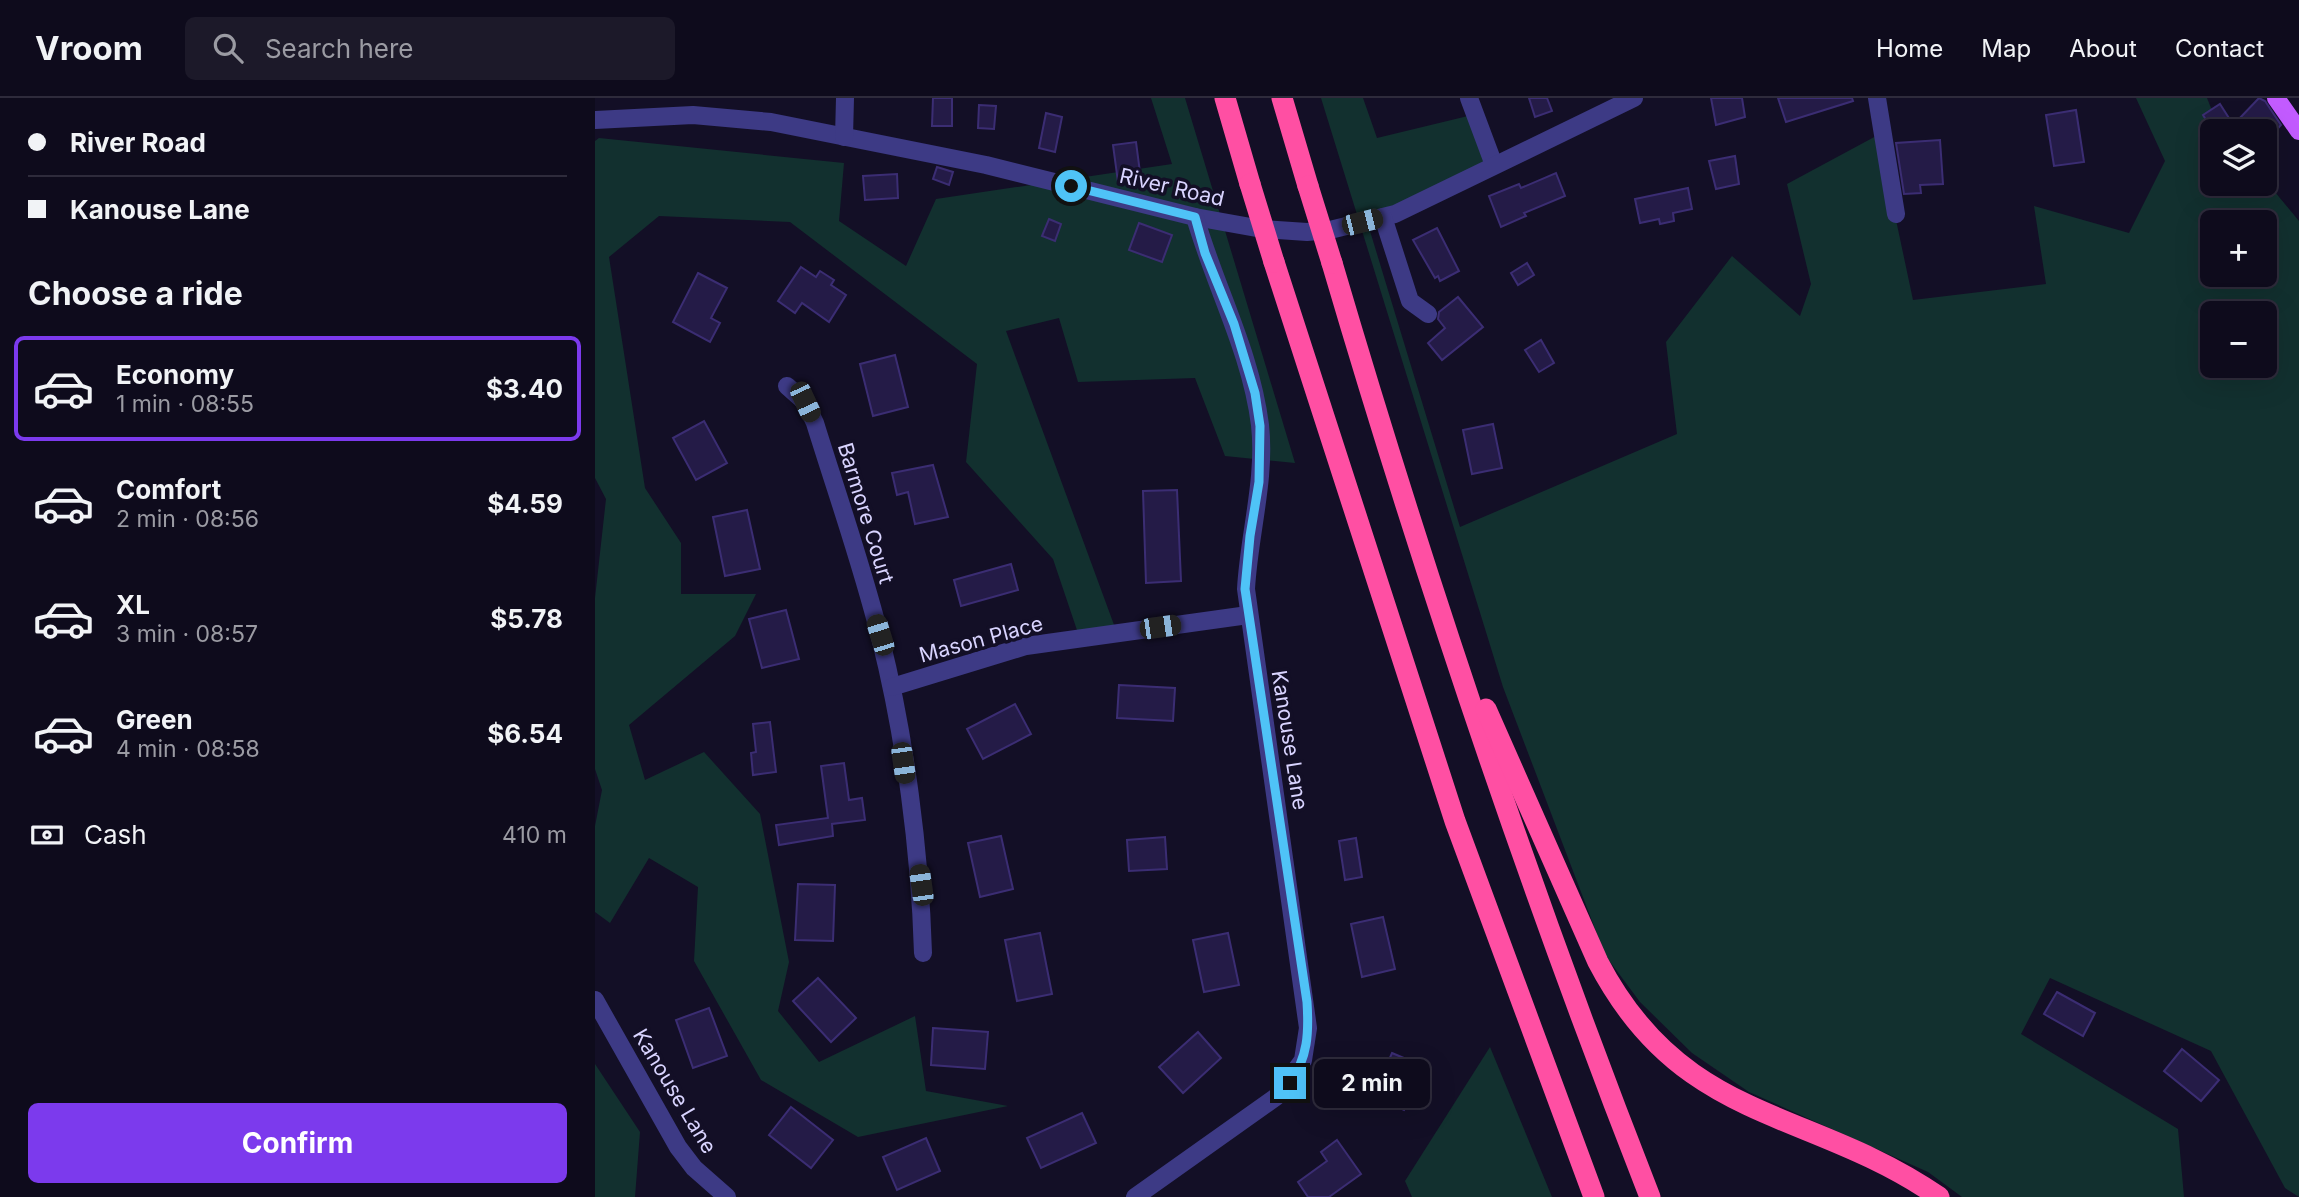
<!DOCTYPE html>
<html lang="en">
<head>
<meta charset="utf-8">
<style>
  :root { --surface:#0e0b1c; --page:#1c1929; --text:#f1f3f6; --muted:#9b9ba3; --line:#2e2b3b; --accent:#7c3aed }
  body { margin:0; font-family:Inter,sans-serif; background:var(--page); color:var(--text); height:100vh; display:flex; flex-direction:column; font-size:26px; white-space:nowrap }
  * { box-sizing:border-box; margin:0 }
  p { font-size:23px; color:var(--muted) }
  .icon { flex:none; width:38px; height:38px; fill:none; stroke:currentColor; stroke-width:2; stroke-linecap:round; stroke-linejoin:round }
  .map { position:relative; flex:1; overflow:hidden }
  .drawer { display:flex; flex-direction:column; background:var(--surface); width:595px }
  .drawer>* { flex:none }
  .top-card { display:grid; align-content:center; height:154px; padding:0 28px; background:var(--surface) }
  .tools { position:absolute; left:1605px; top:21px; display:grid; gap:14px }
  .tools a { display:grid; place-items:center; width:77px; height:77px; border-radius:10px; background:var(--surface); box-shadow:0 7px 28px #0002,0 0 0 2px var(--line); font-size:35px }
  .end { position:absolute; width:32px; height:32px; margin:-16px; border:9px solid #4fc3f7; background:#111; box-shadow:0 0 0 4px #111 }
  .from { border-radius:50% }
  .bubble { position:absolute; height:49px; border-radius:10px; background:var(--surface); box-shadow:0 7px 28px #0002,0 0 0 2px var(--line); font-size:23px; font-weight:700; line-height:49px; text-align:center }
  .car { position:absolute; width:21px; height:42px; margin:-21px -10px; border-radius:9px; box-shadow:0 0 5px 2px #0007; background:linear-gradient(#222 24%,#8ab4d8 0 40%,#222 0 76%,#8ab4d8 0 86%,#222 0) }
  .top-card b { display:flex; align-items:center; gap:24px; height:66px; font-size:26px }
  .top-card b+b { border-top:2px solid var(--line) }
  .top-card i { width:18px; height:18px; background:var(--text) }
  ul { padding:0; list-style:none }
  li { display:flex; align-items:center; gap:21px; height:105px; margin:0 14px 10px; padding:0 14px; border:4px solid transparent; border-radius:10px }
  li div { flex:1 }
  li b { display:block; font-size:26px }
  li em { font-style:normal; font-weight:700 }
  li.selected { border-color:var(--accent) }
  li>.icon { width:63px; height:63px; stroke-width:1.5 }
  h2 { padding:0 28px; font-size:32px; line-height:84px }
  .pay { display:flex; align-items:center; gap:18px; height:77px; padding:0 28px; font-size:26px }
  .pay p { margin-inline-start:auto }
  .primary-button { display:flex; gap:14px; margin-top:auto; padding:14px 28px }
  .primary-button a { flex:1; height:80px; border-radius:10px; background:var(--accent); color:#fff; font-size:28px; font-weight:700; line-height:80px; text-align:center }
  header { display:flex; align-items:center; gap:42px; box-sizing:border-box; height:98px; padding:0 35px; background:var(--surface); border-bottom:2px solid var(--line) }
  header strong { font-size:33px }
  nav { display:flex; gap:38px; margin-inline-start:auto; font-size:24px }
  .search { width:490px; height:63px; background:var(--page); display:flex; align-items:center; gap:18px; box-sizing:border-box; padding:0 24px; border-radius:10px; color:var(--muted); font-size:26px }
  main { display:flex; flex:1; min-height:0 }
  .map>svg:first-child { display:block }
  .green { fill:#12302f; fill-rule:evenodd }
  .building { fill:#241b47; stroke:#3b2d73; stroke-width:2 }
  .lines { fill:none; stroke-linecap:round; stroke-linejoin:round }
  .minor { stroke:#3d3a85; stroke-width:18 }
  .major { stroke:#c25bff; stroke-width:18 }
  .highway { stroke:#ff4fa3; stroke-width:21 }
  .highway-bridge { stroke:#ff4fa3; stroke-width:21 }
  .route { stroke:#4fc3f7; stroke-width:9 }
  .labels { text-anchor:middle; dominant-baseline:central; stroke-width:7; stroke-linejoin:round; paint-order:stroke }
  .street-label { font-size:21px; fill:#d9d4ff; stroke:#130f26 }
</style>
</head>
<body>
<header>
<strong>Vroom</strong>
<div class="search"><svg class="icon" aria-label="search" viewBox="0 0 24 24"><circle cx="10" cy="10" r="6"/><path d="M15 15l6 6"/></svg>Search here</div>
<nav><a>Home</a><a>Map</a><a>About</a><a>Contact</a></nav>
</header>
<main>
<section class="drawer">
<div class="top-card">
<b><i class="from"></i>River Road</b>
<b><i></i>Kanouse Lane</b>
</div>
<h2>Choose a ride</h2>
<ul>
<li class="selected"><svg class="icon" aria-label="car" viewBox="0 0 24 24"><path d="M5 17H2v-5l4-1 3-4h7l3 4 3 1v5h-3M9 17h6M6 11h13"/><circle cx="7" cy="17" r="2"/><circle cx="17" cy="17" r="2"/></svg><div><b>Economy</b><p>1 min · 08:55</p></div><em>$3.40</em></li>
<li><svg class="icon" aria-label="car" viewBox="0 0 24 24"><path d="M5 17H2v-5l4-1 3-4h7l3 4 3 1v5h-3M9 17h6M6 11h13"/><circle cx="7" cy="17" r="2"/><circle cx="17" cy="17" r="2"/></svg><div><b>Comfort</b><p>2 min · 08:56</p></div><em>$4.59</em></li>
<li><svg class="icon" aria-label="car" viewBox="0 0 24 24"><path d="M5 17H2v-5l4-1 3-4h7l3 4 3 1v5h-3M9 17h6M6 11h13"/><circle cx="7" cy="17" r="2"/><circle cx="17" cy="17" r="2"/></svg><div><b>XL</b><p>3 min · 08:57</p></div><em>$5.78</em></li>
<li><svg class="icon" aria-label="car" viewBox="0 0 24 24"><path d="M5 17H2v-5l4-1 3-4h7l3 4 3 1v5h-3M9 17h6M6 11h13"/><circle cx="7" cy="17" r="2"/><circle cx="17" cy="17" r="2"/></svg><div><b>Green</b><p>4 min · 08:58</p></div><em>$6.54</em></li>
</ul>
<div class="pay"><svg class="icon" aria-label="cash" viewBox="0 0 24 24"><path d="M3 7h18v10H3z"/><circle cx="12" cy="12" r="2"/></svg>Cash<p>410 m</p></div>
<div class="primary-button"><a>Confirm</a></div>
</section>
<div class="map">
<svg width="1704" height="1099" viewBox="0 0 1704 1099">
  <rect width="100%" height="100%" fill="#130f26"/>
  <g class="green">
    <path d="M556,0h34l110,365 -70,-7 -30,-78 -117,4 -19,-64 -53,13 111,302 -36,9 -28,-83 -87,-97 11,-98 -187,-142 -131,-6 -50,41 36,231 36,55v51h75l-21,42 -106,89 16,55 59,-28 56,62 29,148 -11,49 41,51 96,-46 11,75 82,15 -150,31 -97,-57 -67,-119 4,-74 -49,-29 -39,65 -15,-11v-86l7,-36 -7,-21v-171l11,-99 -11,-21v-337l4,-3 245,25 -5,58 67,45 30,-67 236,-35z"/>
    <path d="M726,0h42l14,40 91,-22 25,57 -123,58 90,296 217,-93 -11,-92 66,-86 68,60 11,-32 -24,-100 91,-49 35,165 133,-16 -12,-78 95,27 36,-72 -29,-63h71l8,20 10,13h-13v53h53v-4l34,41v976l-14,-9 -74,-137 -161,-73 -29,56 157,95 6,68h-222l-34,-25 -179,-80 -57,-39 -52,-51 -35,-47 -102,-268zM1617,124h53v53h-53zM1617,215h53v53h-53z"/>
    <path d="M895,949l62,150h-140l-7,-16z"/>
    <path d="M0,966l45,68 -5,65h-40z"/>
  </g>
  <g class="building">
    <path d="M338,0h19v28h-20z"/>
    <path d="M934,0h18l5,13 -17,6z"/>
    <path d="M1116,0h31l3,19 -29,8z"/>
    <path d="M1183,0h74l1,3 -67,21z"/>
    <path d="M1664,0l6,3 16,24 -16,18v-12h-17l-11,-10z"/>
    <path d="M1625,6l14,22 -8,5h-13l-10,-16z"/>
    <path d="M384,7l17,1 -2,23 -16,-1z"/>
    <path d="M1481,12l8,52 -30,4 -8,-51z"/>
    <path d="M451,15l16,4 -7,35 -16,-4z"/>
    <path d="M1345,42l3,44 -23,1 1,8 -17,1 -8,-51z"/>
    <path d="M541,44l5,38 -23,2 -5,-37z"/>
    <path d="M1140,58l4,28 -23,5 -7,-28z"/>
    <path d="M342,69l16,5 -4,13 -16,-6z"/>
    <path d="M961,75l9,23 -41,17 2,3 -25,11 -12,-31 30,-12 2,4z"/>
    <path d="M302,76l1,24 -33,2 -2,-24z"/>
    <path d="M1093,90l4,21 -19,4 1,8 -14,3 -1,-5 -19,4 -5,-24z"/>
    <path d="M454,121l12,5 -6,17 -13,-5z"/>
    <path d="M544,125l33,12 -10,27 -33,-12z"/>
    <path d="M842,130l22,43 -19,10 -2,-5 -3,2 -22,-38z"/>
    <path d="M932,165l7,12 -16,10 -7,-12z"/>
    <path d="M206,169l15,10 4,-6 14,9 -3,5 15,10 -17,27 -27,-19 -7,10 -17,-12z"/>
    <path d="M103,175l29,15 -16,30 9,5 -10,19 -37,-20z"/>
    <path d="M863,199l25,30 -41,33 -14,-17 17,-15 -7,-9 1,-7z"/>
    <path d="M946,242l13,23 -15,9 -14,-22z"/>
    <path d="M300,257l13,52 -35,9 -13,-52z"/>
    <path d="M109,323l23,42 -31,17 -23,-42z"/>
    <path d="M898,326l9,44 -30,6 -9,-44z"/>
    <path d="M338,367l15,52 -33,7 -7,-32 -11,3 -5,-22z"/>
    <path d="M582,392l4,91 -35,2 -3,-92z"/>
    <path d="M152,412l13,59 -35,7 -12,-59z"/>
    <path d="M416,466l7,26 -57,16 -7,-26z"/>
    <path d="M191,512l13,49 -37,9 -13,-49z"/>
    <path d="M524,587l56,3 -2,33 -56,-3z"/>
    <path d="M420,606l16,30 -48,25 -16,-30z"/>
    <path d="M175,624l6,50 -23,3 -2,-22 5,-1 -3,-28z"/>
    <path d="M249,665l5,37 13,-2 3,22 -33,4 1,12 -54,9 -3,-20 52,-7 -7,-52z"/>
    <path d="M406,738l12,53 -33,8 -12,-54z"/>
    <path d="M570,739l2,32 -38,2 -2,-31z"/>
    <path d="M761,740l6,39 -17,3 -6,-39z"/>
    <path d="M203,786l37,1 -2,56 -38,-1z"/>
    <path d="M788,819l12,52 -33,8 -11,-53z"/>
    <path d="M445,835l12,61 -35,7 -12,-61z"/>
    <path d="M633,835l11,52 -35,7 -11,-52z"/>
    <path d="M223,880l38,40 -25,24 -38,-41z"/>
    <path d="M1462,894l38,21 -12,23 -39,-22z"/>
    <path d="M114,910l18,48 -34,12 -17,-48z"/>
    <path d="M338,930l55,4 -3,37 -54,-4z"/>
    <path d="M603,934l23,26 -38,35 -24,-26z"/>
    <path d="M1587,951l37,31 -18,21 -37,-30z"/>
    <path d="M797,955l31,13 -19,44 -31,-14z"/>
    <path d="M196,1009l42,33 -22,28 -42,-33z"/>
    <path d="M487,1015l14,30 -55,25 -14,-30z"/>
    <path d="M331,1040l14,33 -43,19 -14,-33z"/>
    <path d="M742,1042l24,34 -32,23h-21l-10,-15 29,-21 -6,-9z"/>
  </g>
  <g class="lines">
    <g class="minor">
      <path d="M874,0l25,67"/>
      <path d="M1282,0l19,116"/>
      <path d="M0,22l98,-5 78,7 215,43 209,52 67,12 45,3 23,-2 65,-16 239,-116"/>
      <path d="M249,39l1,-39"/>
      <path d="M788,119l27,84 18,13"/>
      <path d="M192,288l18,16 10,21c22,71 47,142 65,214 25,99 40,214 43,316"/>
      <path d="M297,589l134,-41 222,-31"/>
      <path d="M0,902l83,147 16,21 33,29"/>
      <path d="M540,1099l141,-100 27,-37 5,-32 -62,-439c3,-55 20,-110 14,-164 -9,-73 -45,-138 -65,-208"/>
    </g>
    <path class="major" d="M1681,0l23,33"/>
    <g class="highway">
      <path d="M630,0l25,86"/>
      <path d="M687,0l26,88"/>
      <path d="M679,164l181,559 139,376"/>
      <path d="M737,165c93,316 198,628 318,934"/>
      <path d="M891,611l112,253c85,163 211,145 341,235"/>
    </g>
    <g class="highway-bridge">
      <path d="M655,86l24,78"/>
      <path d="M713,88l24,77"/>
    </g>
  </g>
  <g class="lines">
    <path class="route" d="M476,88l124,31 10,36 29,71 21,69 5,33 -1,56 -9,54 -5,53 62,413c2,31 1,55 -17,81"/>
  </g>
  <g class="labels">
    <g class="street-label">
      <text transform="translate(577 89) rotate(13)">River Road</text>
      <text transform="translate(271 415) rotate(73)">Barmore Court</text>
      <text transform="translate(386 541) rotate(-15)">Mason Place</text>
      <text transform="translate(695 642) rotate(81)">Kanouse Lane</text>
      <text transform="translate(80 993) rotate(59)">Kanouse Lane</text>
    </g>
  </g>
</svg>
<div class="tools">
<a><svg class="icon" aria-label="layers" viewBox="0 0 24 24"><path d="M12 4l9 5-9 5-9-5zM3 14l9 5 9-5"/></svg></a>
<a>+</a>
<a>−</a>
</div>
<i class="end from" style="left:476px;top:88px"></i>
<i class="end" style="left:695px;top:985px"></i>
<div class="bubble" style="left:719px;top:961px;width:116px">2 min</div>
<i class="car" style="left:767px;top:124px;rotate:76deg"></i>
<i class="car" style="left:210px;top:304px;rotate:155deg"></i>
<i class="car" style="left:565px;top:529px;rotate:82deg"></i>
<i class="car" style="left:285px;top:537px;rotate:343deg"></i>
<i class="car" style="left:308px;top:665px;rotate:172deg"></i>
<i class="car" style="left:326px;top:787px;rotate:352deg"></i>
</div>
</main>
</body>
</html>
